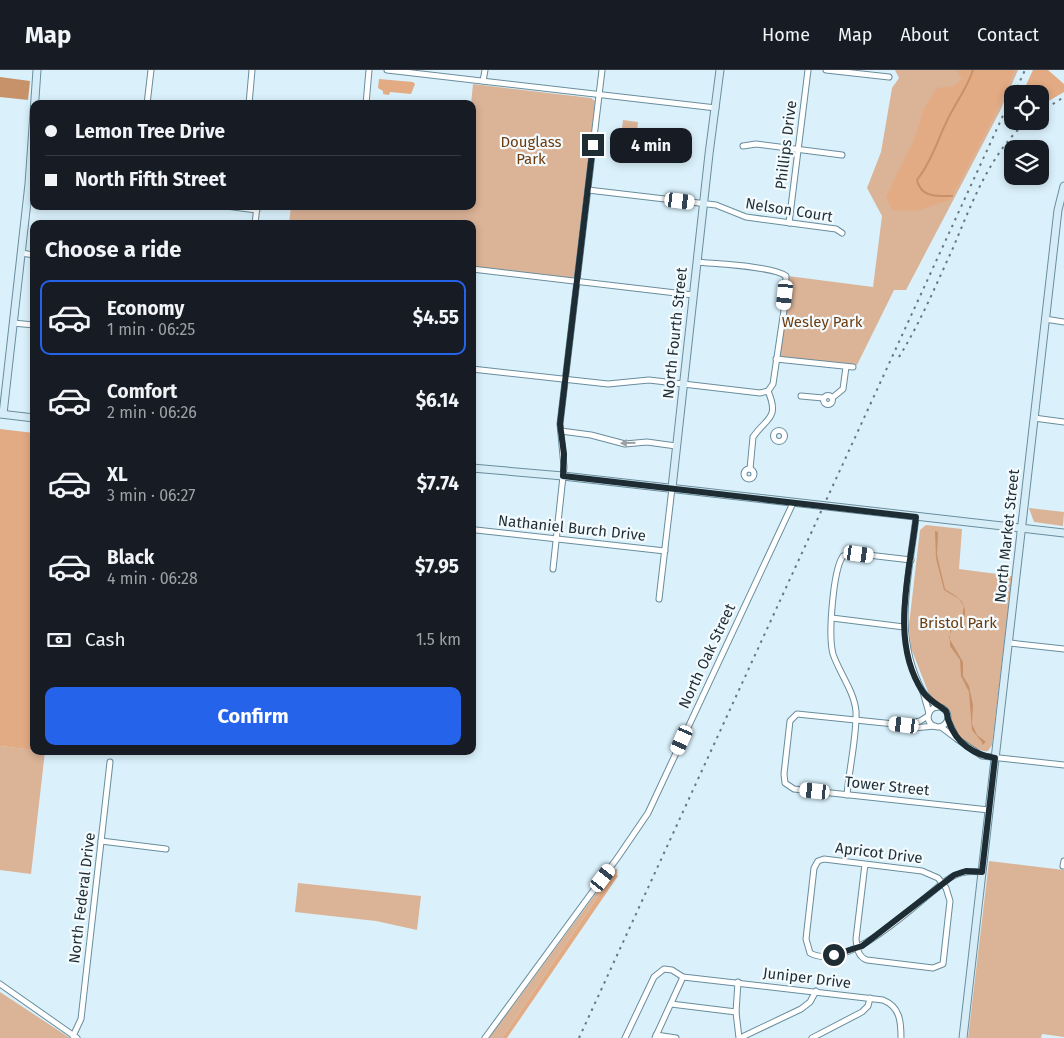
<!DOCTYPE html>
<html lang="en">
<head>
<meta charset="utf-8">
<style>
  :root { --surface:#171b24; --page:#242831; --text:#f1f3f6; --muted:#9ea1a6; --line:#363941; --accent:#2563eb }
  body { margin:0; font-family:"Fira Sans",sans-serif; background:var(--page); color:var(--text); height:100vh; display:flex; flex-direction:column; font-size:19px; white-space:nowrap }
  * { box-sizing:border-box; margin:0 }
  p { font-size:16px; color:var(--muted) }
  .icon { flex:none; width:28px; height:28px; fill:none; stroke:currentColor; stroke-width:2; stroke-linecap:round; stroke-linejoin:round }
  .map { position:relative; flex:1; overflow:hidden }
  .side { position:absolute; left:30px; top:150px; width:446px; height:535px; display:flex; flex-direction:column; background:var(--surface); border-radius:10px; box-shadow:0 2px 8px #0003 }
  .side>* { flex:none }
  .banner { position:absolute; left:30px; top:30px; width:446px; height:110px; border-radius:10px; box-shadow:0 2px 8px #0003; display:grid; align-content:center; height:110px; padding:0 15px; background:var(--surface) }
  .buttons { position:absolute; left:1004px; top:15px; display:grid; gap:10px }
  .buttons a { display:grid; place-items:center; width:45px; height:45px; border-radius:10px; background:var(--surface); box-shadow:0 2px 8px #0003; font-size:25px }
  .end { position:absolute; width:22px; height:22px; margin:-11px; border:6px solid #1e2d34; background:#fff; box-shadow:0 0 0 2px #fff }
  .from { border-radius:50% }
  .bubble { position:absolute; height:35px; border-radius:10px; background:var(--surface); box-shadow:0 2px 8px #0003; font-size:16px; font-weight:700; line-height:35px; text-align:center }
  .car { position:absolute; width:15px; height:30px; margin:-15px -8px; border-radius:6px; box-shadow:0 0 4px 1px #0007; background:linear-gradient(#fff 24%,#345 0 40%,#fff 0 76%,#345 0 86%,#fff 0) }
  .banner b { display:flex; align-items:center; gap:18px; height:48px; font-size:19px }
  .banner b+b { border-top:1px solid var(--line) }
  .banner i { width:12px; height:12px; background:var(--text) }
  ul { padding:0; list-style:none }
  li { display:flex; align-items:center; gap:15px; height:75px; margin:0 10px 8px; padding:0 5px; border:2px solid transparent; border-radius:10px }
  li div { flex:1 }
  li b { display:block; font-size:19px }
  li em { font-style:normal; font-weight:700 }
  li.active { border-color:var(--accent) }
  li>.icon { width:45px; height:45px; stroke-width:1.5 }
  h2 { padding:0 15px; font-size:22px; line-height:60px }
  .pay { display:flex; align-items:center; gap:12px; height:55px; padding:0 15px; font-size:19px }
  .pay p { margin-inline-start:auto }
  .action { display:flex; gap:10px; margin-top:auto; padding:10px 15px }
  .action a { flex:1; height:58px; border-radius:10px; background:var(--accent); color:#fff; font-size:20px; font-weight:700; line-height:58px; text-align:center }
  header { display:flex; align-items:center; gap:30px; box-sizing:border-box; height:70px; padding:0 25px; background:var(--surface); border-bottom:1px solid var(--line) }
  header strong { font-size:24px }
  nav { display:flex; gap:28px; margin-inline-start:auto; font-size:18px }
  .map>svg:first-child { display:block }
  .green { fill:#dbb397 }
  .forest { fill:#e3ab84 }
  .water { fill:#c7916a }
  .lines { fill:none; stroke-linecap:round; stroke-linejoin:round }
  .stream { stroke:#c7916a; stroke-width:2 }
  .street-casing { stroke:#698d9d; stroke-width:7 }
  .secondary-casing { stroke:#698d9d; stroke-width:9 }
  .street { stroke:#fff; stroke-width:5 }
  .secondary { stroke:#d6edf7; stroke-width:7 }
  .rail { stroke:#667880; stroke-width:2; stroke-dasharray:2.5 5; stroke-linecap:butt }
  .oneway { fill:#9aa0a4 }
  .route { stroke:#1e2d34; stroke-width:6 }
  .labels { text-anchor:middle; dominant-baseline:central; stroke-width:4.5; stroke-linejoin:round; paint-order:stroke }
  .park-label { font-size:15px; fill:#6e3b0d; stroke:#f4fbff }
  .street-label { font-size:15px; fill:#1e2d34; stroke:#f4fbff }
</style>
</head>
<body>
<header>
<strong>Map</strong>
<nav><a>Home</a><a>Map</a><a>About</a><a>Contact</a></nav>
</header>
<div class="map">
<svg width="1064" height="968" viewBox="0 0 1064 968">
  <rect width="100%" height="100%" fill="#daf1fb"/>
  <g class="green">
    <path d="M895,0h123l-18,41 -94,179h-12l-37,75 -81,-7 12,-82 85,11 9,-71 -15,-28 14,-36 11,-64 7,-10z"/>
    <path d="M473,14l118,14 4,3 -19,179 -103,-12 -1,-44h-183l2,-18h181v-102h-1z"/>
    <path d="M623,50l15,2 -2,17 -15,-2z"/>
    <path d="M1029,438l35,4 -1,14 -29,-4z"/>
    <path d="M926,455l36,4 -3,40 53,7 -20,169 -4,6c-11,2 -28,-13 -34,-22 -3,-5 -3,-14 -5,-20l-15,-8 -5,-7 -18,-46 -2,-23 11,-95z"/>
    <path d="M0,676l45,5 -14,123 -31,-4z"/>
    <path d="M989,791l75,9v167l-22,-3 -1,4h-73z"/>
    <path d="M614,799h3v6l-3,-2 -112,165h-13z"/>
    <path d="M298,813l123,13 -4,34 -41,-9 -81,-9z"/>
    <path d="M0,922l70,46h-70z"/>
  </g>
  <g class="forest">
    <path d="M957,0h57c-17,44 -42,88 -64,130l-34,11 -24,-1 -6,-13 27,-55 11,-33 13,-21 17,-2 8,-7z"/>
    <path d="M1033,0h15l16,14v8l-24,14v-12h-18z"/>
    <path d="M379,9l34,3 2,2 -4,10 -21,-2 -1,3 -6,-1v-3l-5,-3z"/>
    <path d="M0,359l34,4v317l-34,-4z"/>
    <path d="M614,803l4,3 -111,162h-5z"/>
  </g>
  <g class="water">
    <path d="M0,7l30,4 -2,19 -28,-3z"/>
    <path d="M935,461l3,1 -1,23 8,34c11,8 22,11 20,27l-13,12 -3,10 14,24v14l6,10 4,19 -1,19 5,11 9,7 -4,3v-3l-10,-12 -3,-38 -8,-16 -1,-16 -10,-14v-18l12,-11 2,-11 -5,-7 -15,-9 -8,-32z"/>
  </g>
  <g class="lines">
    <path class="stream" d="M952,126c-15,0 -31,2 -35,-16 16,-20 22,-46 35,-69 8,-15 15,-23 21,-41"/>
    <defs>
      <g id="street">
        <path d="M387,0l329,38"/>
        <path d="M826,0l63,7"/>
        <path d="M483,11l2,-11"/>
        <path d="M147,34l4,-34"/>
        <path d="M249,34l3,-34"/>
        <path d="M366,34l3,-34"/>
        <path d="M743,76l13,-2 86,11"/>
        <path d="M588,120l128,15 30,12 90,12 6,4"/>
        <path d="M226,136l31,4"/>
        <path d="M789,153l19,-153"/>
        <path d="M255,154l2,-18"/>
        <path d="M21,183l13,2"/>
        <path d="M472,199l221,26"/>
        <path d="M1045,249l19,3"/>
        <path d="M13,253l21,2"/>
        <path d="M776,289l77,8"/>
        <path d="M472,299l136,15 41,-4 111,13 8,-2 5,-7 11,-74 2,-34c-13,-10 -71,-12 -89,-14"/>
        <circle cx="828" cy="330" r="4.5"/>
        <path d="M801,326l22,2"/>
        <path d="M832,328l11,-9 3,-22"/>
        <path d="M1034,348l30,4"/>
        <circle cx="779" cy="366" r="5.5"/>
        <path d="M561,361l30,4 34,9 22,-2 29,4"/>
        <path d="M750,399l3,-32c13,-19 27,-18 15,-46"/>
        <circle cx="749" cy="404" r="5"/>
        <path d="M916,447c-7,61 -24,118 7,175"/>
        <path d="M476,460l189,21"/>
        <path d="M553,499l11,-102 -4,-43 42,-354"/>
        <path d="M659,529l13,-111"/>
        <path d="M832,548l72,9"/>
        <path d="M1010,573l54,6"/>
        <circle cx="938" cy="647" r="10"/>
        <path d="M929,643l-6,-21 14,15"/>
        <path d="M928,646l-8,5 -16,4 10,3 21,-2"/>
        <path d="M904,655l-107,-11 -7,7 -6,53 1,9 9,6 195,21"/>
        <path d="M941,657l16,12 -9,-19"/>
        <path d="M957,669l25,17 82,9"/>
        <path d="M847,725c2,-26 10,-59 9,-84 -2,-20 -17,-39 -23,-57 -5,-18 0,-84 10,-98l8,-3 60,7"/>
        <path d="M101,771l65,8"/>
        <path d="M865,794l-9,75c1,9 2,18 11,21l66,8 10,-4 7,-63 -4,-13 -8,-10 -16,-7 -98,-12 -6,2 -4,7 -8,71 4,14c37,20 106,-49 133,-70 12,-10 23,-13 39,-11"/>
        <path d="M1063,796l1,-5"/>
        <path d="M738,912l-2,30 3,26"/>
        <path d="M0,914l77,54"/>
        <path d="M671,934l65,8"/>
        <path d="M656,965l20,3"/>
        <path d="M73,966l8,-17 29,-257"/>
        <path d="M485,968l133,-181 30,-44 145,-310"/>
        <path d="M625,968l29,-61 10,-8 8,1 11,7 200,23c17,7 18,21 18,38"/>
        <path d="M655,968l28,-61"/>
        <path d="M740,968l61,-29 9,-7 6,-11"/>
        <path d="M812,968l50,-26 6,-6 2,-8"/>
      </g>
      <g id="secondary">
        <path d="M0,344l34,4"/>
        <path d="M3,344l26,-230 8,-114"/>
        <path d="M472,398l91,8 501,57"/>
        <path d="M672,418l37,-334 11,-84"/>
        <path d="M963,968l95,-828 6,-24"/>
      </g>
    </defs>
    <use href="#street" class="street-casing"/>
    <use href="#secondary" class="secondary-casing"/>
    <use href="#street" class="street"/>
    <use href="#secondary" class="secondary"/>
    <g class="rail">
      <path d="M1014,24l11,-24"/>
      <path d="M1040,42l24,-15"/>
      <path d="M899,287c21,-34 37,-72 54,-109 19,-45 36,-93 74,-127"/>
      <path d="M579,968l433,-942"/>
    </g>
  </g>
  <defs><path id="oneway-solid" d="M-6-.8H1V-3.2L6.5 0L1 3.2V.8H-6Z" transform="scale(1.25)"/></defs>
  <use class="oneway" href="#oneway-solid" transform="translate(628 373) rotate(178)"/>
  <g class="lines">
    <path class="route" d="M593,75l-33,279 4,30 -1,22 353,41c-6,55 -27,125 7,175 6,9 15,12 23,19 2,4 1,7 3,11 7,21 25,33 46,36l-13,114 -16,-1 -12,4 -92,71 -28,9"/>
  </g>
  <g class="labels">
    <g class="park-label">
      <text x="531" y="72">Douglass<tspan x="531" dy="17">Park</tspan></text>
      <text x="822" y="252">Wesley Park</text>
      <text x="958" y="553">Bristol Park</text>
    </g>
    <g class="street-label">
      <text transform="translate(786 75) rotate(-83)">Phillips Drive</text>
      <text transform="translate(789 140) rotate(9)">Nelson Court</text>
      <text transform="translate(675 263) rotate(-84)">North Fourth Street</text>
      <text transform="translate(572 458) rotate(6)">Nathaniel Burch Drive</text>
      <text transform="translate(1007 466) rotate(-84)">North Market Street</text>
      <text transform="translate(707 586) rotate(-65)">North Oak Street</text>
      <text transform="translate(887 716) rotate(6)">Tower Street</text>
      <text transform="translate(879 783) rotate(7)">Apricot Drive</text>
      <text transform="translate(82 828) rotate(-83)">North Federal Drive</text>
      <text transform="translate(807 908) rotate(7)">Juniper Drive</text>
    </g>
  </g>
</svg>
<div class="buttons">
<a><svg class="icon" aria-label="locate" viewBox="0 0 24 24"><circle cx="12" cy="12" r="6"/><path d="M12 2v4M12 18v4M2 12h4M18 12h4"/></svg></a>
<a><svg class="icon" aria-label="layers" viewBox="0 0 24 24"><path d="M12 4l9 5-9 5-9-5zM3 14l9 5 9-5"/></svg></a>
</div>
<i class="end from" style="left:834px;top:885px"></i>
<i class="end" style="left:593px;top:75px"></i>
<div class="bubble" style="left:610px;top:58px;width:82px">4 min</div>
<i class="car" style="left:680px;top:131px;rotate:97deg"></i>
<i class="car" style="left:785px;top:225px;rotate:186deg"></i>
<i class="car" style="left:859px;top:484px;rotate:98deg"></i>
<i class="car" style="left:904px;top:655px;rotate:277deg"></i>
<i class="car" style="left:682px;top:670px;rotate:204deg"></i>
<i class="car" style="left:815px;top:721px;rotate:276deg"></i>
<i class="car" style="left:603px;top:808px;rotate:37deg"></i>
<div class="banner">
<b><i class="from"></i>Lemon Tree Drive</b>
<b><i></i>North Fifth Street</b>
</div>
<section class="side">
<h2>Choose a ride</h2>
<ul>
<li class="active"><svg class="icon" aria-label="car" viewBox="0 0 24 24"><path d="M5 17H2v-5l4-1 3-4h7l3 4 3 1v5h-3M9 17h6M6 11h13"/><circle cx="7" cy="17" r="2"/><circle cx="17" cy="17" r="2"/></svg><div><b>Economy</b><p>1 min · 06:25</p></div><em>$4.55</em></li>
<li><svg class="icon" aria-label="car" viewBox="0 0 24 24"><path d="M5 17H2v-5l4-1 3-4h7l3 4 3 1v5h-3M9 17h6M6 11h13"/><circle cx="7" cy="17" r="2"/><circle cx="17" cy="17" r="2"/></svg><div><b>Comfort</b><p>2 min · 06:26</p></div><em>$6.14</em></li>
<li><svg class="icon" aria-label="car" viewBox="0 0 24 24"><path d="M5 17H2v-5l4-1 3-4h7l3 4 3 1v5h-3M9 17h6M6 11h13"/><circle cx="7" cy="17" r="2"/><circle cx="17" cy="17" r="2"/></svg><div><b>XL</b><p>3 min · 06:27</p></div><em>$7.74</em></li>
<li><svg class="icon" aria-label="car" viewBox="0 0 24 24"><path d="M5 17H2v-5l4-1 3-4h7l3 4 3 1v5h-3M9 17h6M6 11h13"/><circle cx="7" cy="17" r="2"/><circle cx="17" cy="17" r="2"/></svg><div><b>Black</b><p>4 min · 06:28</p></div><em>$7.95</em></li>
</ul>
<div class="pay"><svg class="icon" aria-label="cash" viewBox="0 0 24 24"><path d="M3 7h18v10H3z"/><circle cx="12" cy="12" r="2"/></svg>Cash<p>1.5 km</p></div>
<div class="action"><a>Confirm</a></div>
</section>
</div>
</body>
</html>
